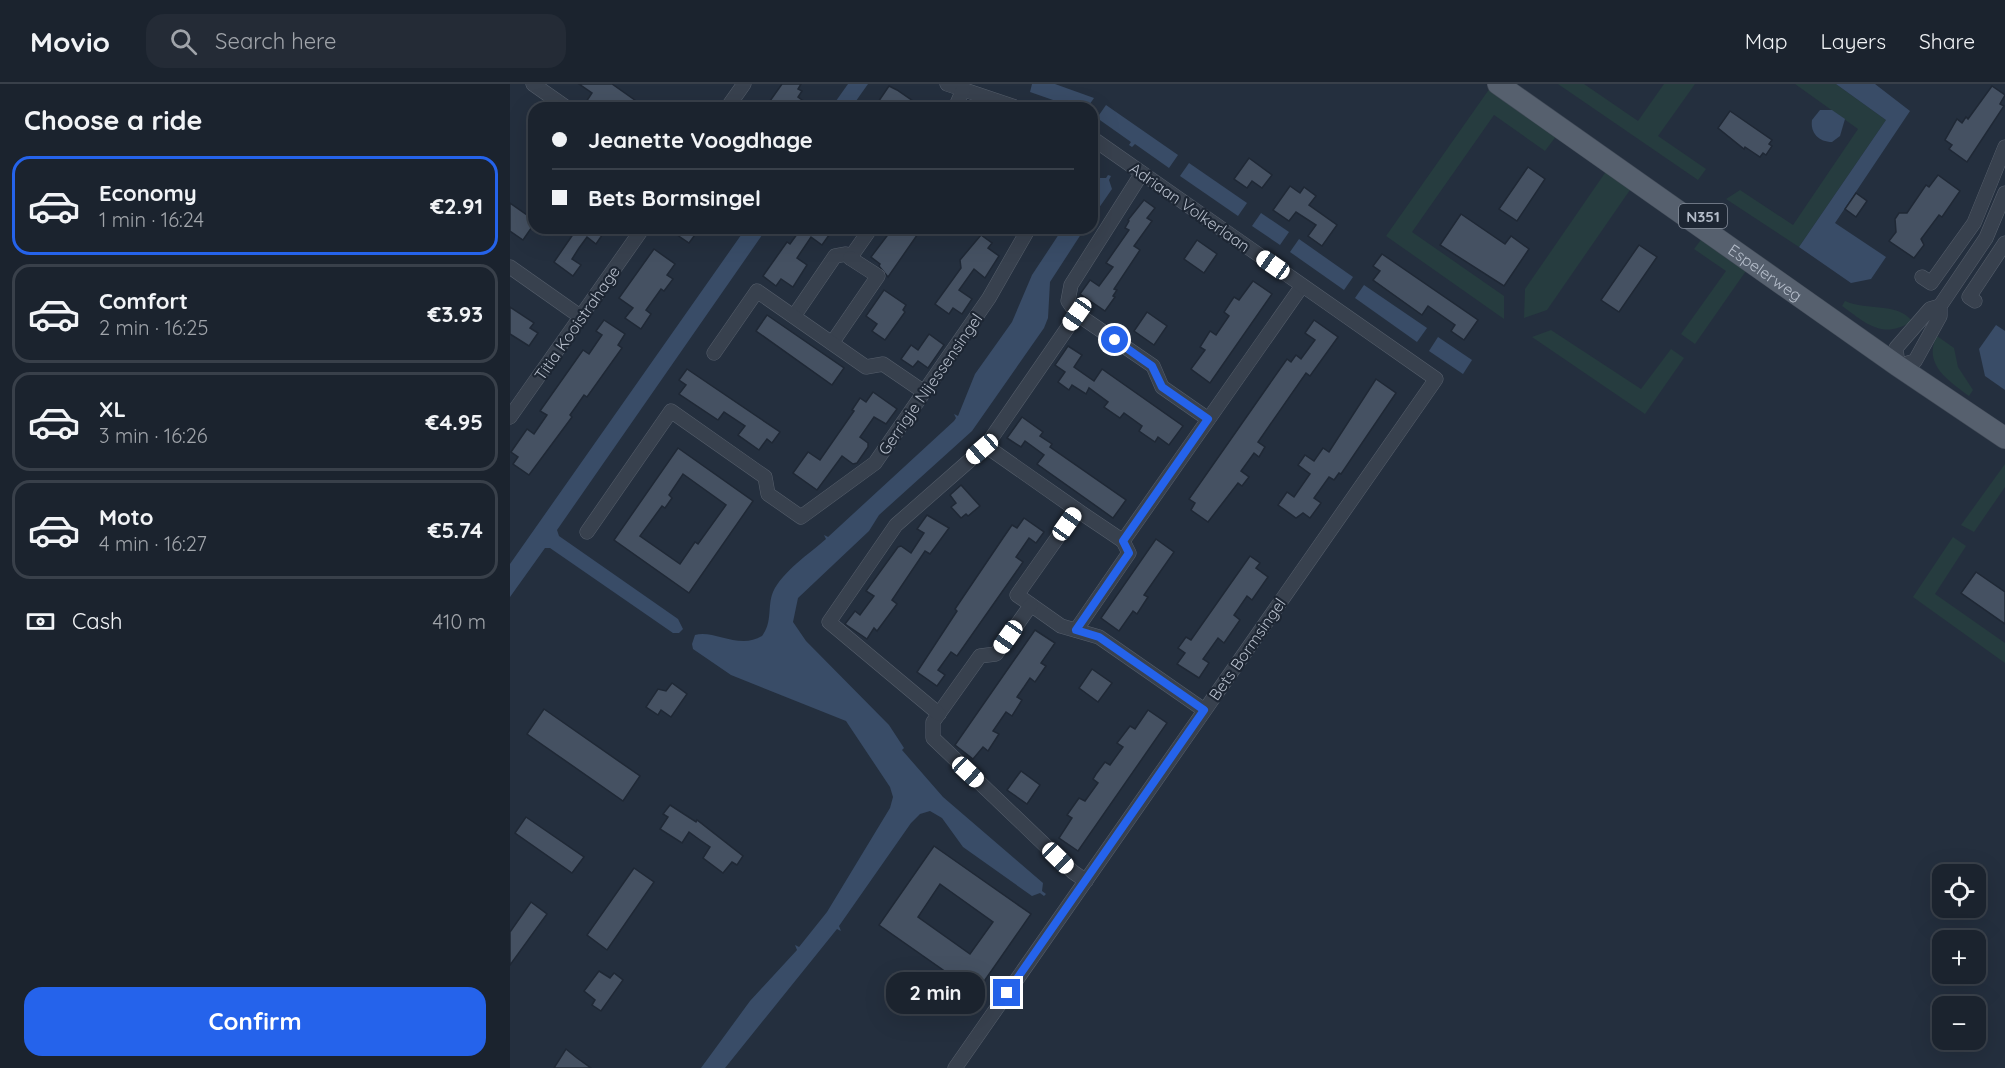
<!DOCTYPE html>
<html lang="en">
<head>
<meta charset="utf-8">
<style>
  :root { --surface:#1b232e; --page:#242b36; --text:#f1f3f6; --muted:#a0a4aa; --line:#39404a; --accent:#2563eb }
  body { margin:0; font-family:Quicksand,sans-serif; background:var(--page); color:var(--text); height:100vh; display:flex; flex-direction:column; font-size:22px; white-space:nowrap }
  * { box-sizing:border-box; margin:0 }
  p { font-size:20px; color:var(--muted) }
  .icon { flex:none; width:33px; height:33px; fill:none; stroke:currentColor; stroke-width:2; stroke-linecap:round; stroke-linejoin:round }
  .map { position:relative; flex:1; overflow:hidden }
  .details { display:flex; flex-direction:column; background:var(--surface); width:510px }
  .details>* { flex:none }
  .guide { position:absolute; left:18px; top:18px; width:570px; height:132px; border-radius:18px; box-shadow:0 6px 24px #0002,0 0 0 2px var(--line); display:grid; align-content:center; height:132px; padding:0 24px; background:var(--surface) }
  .fabs { position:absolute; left:1422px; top:780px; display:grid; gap:12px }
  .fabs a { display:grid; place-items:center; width:54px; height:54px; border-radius:12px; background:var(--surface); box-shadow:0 6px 24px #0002,0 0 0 2px var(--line); font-size:30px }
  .end { position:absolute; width:27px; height:27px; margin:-14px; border:8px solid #2563eb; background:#fff; box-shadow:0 0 0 3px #fff }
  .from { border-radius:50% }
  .bubble { position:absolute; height:42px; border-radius:18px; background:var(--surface); box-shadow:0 6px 24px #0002,0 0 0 2px var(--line); font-size:20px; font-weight:800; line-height:42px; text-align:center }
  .car { position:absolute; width:18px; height:36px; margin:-18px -9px; border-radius:8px; box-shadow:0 0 4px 2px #0007; background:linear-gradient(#fff 24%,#345 0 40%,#fff 0 76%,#345 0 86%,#fff 0) }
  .guide b { display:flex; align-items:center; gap:21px; height:57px; font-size:22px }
  .guide b+b { border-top:2px solid var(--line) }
  .guide i { width:15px; height:15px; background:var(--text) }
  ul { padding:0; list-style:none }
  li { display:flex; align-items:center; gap:18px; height:99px; margin:0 12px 9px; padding:0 12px; border:3px solid var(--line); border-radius:18px }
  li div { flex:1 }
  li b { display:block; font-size:22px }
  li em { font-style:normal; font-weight:800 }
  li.on { border-color:var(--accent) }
  li>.icon { width:54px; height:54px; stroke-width:1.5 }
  h2 { padding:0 24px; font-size:27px; line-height:72px }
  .pay { display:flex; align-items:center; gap:15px; height:66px; padding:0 24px; font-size:22px }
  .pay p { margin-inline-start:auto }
  .action { display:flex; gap:12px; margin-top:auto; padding:12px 24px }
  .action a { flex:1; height:69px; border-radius:18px; background:var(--accent); color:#fff; font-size:24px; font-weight:800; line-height:69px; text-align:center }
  header { display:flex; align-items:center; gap:36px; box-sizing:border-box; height:84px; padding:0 30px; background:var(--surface); border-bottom:2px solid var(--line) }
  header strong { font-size:28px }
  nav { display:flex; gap:33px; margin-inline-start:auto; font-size:21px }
  .search { width:420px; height:54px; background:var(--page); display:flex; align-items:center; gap:15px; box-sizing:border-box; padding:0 21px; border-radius:18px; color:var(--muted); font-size:22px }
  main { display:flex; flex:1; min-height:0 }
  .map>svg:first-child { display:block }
  .green { fill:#263c3f }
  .water { fill:#394c67 }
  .building { fill:#455162; stroke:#1f2835; stroke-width:1.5; fill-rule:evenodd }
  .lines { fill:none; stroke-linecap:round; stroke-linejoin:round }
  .minor-casing { stroke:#565f6c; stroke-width:15 }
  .primary-casing { stroke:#414a57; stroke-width:22 }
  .minor { stroke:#38414e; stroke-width:14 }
  .primary { stroke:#56606e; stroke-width:21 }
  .route { stroke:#2563eb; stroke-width:8 }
  .labels { text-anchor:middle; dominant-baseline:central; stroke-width:4.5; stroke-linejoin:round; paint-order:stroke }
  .shield { fill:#1d2633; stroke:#878f9c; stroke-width:1.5 }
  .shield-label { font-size:15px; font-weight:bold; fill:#b4bcc9 }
  .street-label { font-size:16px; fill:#b4bcc9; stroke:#1d2633 }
</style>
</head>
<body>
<header>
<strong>Movio</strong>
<div class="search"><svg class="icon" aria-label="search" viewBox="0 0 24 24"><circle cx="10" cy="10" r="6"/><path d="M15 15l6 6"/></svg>Search here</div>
<nav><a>Map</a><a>Layers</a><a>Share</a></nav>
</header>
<main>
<section class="details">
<h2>Choose a ride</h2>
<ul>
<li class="on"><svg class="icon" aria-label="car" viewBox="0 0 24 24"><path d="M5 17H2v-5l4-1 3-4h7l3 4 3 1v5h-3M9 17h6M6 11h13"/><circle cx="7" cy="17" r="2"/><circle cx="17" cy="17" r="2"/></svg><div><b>Economy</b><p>1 min · 16:24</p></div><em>€2.91</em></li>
<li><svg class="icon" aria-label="car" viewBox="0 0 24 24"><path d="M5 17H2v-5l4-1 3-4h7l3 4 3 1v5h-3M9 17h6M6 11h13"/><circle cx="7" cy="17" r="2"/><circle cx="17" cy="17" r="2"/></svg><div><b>Comfort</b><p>2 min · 16:25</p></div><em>€3.93</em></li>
<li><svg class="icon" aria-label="car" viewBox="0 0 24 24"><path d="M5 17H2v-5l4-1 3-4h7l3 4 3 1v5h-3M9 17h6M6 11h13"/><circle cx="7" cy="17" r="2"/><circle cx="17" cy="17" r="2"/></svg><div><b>XL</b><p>3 min · 16:26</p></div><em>€4.95</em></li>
<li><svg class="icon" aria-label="car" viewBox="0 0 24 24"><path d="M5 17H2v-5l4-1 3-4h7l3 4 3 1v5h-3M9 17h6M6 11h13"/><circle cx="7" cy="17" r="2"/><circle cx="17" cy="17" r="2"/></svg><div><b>Moto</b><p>4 min · 16:27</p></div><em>€5.74</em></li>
</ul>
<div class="pay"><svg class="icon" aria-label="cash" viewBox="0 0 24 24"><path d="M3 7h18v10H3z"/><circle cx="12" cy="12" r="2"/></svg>Cash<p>410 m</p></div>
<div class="action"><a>Confirm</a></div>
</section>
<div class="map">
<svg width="1495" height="984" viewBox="0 0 1495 984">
  <rect width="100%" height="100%" fill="#242f3e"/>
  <g class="green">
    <path d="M1048,0h26l54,37 26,-37h31l-37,52 48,33 -8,11z"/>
    <path d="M1285,0h41l50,36 -87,127 -73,-48 14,-9 53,35 65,-96z"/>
    <path d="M980,4l67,47 -12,16 -51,-36 -82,117 92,64v23l-118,-83z"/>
    <path d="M1097,86l25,17 -85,123 -23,8 1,-29z"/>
    <path d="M1193,153l45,31 -53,76 -14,-10 45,-63 -32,-22z"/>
    <path d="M1335,217c23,10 52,1 67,20 -29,19 -45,3 -70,-15z"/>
    <path d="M1041,246l90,59 30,-40 13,9 -39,56 -113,-77z"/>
    <path d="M1427,252l17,12 4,19 15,23 -4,6c-20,-15 -47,-32 -32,-60z"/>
    <path d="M1495,380v23l-31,45 -13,-7z"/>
    <path d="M1443,453l13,9 -31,48 70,49v20l-92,-66z"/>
  </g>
  <g class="water">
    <path d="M338,0h20l-17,24h-20z"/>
    <path d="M522,0h23l39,14 -7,10h-11l-46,-16z"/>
    <path d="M1326,0h39l35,27 -75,112 51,34 -15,22 -20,4 -52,-36 87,-127z"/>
    <path d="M596,21l72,50 -9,13 -34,-24 -3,3 -3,-2 2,-3 -34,-24z"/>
    <path d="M1310,26h12l13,9 -5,17 -8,6c-13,0 -22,-9 -20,-22z"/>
    <path d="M679,79l58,40 -9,13 -58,-40z"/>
    <path d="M598,91l3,1 -2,4 3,9 -20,29v-31l6,-9h8z"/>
    <path d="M751,129l28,19 -9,13 -28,-19z"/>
    <path d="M236,144h21l-210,302 2,6 119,83 5,10 -4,4h-6l-123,-85h-5l-35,49v-33z"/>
    <path d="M553,144h22l-35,54 -2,36 -4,10 -72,103 -93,84 -10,16 -71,67 -5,24 13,19 83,84 15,23 -2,2 41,47 100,86 -1,8 4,3 -2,2 -4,-3 -8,3 -69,-49 -21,-29 -12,-7 -10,3 -9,9 -72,103 2,5 -4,-2 -112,139h-24l49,-67 47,-51 -2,-5 4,2 28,-35 63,-104 3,-11 -3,-10 -44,-66 -115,-46 -38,-26 -1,-5 3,-9c18,-6 44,15 67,1 11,-15 5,-29 11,-44 10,-21 36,-38 53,-53l-2,-4 4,2 126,-116 2,-3 -2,-4 4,2 17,-42 37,-52 20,-47z"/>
    <path d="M789,155l54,38 -9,13 -54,-38z"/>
    <path d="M854,201l63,43 -10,14 -62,-44z"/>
    <path d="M1486,241l9,6v59l-20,-14 -6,-27z"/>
    <path d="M928,253l34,23 -9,14 -34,-23z"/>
  </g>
  <g class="building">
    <path d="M69,0h33l34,24h-51l-9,-6 6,-9z"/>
    <path d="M272,0h19l-3,5 4,2 -4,6 15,11h-48z"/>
    <path d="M379,2l8,4 26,18h-49z"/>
    <path d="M1482,2l13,9 -5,9 4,2 -37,56 -18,-13 3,-4 -7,-5 12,-21 5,4 4,-6 2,2z"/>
    <path d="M1220,27l42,29 -3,4 3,2 -6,9 -3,-2 -3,4 -15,-10 -1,2 -26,-21z"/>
    <path d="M739,74l23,17 -10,13 -10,-7 -5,7 -13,-9z"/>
    <path d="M1018,83l17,12 -28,42 -18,-12z"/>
    <path d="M1428,91l22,16 -18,26 -3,-2 -18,24 3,6 -10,13 -25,-17 7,-9 -1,-13 4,-6h8l19,-28 3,2z"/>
    <path d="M780,102l10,7 4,-6 12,9 -7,9 28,20 -15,21 -14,-10 8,-11 -20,-13 -7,9 -16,-11z"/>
    <path d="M1346,109l11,8 -11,16 -11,-8z"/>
    <path d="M634,116l11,8 -8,10 5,3 -18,25 6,4 -26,39 3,1 -4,6 2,1 -10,14 -25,-17 10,-14 9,6 14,-19 -7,-4 23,-33 -4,-2 4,-7 -1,-1z"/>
    <path d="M0,119l24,17v4l-11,16 -13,-9z"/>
    <path d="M951,130l44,30 6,-8 18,13 -25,37 -64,-41z"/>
    <path d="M64,144h33l-11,16 -9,-7 -8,11 -7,11 9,6 -8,11 -19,-14 22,-32z"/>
    <path d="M157,144h33l-11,15z"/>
    <path d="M288,144h36l-12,17 -11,-8 -14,21 10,7 -14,22 -12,-8 -5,7 -13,-10 24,-34 3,2 10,-14z"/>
    <path d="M383,144h29l-34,49 -9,-11 1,-2 -9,-7z"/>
    <path d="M471,151l11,8 -4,5 11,8 -14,22 -11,-9 -15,21 13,9 -10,15 -9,-6 -4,6 -14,-10 26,-36 -1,-8z"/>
    <path d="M687,156l20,14 -13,19 -20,-14z"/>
    <path d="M1129,161l18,12 -38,55 -18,-12z"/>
    <path d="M144,165l21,15 -8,11 6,4 -9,12 -3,-2 -15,21 5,4 -10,15 -16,-11 8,-10 -14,-10z"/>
    <path d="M872,170l96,66 -14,20 -13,-9 4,-6 -27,-19 -6,9 -49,-35 7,-9 -7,-5z"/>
    <path d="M743,197l19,13 -62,89 -19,-14 14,-19 -5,-3 10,-16 6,4 13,-19 -5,-4 10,-15 5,3z"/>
    <path d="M374,206l22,15 -3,5 2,2 -20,28 -13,-9 5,-7 -11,-8z"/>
    <path d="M0,223l24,16 -4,5 8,5 -9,13 -19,-12z"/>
    <path d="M637,228l20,14 -13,19 -20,-14z"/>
    <path d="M257,231l77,53 -12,17 -76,-54z"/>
    <path d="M94,236l21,14 -7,11 4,3 -35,49 -3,-2 -14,20 2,2 -43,58 -16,-11 5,-7 -7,-5 16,-23 7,5 13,-19 -7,-4 43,-61 6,4 13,-19 -6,-4z"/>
    <path d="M804,236l24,17 -28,39 -4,-3 -48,69 7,5 -6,10 -5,-4 -13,18 8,6 -7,9 -4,-3 -30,39 -17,-12 4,-7 -6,-4 98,-140 4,3 5,-7 5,4 14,-19 -10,-7z"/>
    <path d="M419,250l15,11 -16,23 -10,-7 -5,6 -12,-8 10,-14 7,5z"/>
    <path d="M558,262l14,9 -8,12 20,14 8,-12 81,57 -14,19 -11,-8 -3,5 -16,-11 3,-5 -18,-13 -4,5 -16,-11 4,-5 -19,-14 -3,6 -14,-9 -3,5 -11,-8 7,-10 -10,-7z"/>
    <path d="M177,285l93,63 -8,11 -5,-4 -8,11 -21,-15 7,-9 -21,-14 -6,8 -39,-26 7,-9 -7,-5z"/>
    <path d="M866,295l20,14 -55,81 -2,-1 -5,7 -5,-3 -15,21 7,5 -11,15 -7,-5 -7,5 -18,-13 9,-13 7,5 16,-23 -12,-9 7,-10 9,6 9,-13 6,4z"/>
    <path d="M363,308l24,17 -11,15 -12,-7 -14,20 8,6v4l-11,16 -4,1 -11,-8 -25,34 -24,-17 15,-21 12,8 34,-49 -2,-1 8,-12 6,4z"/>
    <path d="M512,333l21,15 -3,4 12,8 -2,3 76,53 -13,18 -76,-54 7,-9 -19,-14 -4,6 -14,-9z"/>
    <path d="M168,364l75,53 -64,92 -75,-53zM173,390l43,31 -28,39 -3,-2 -15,22 -40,-28 22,-30 3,2 7,-10 -3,-3z"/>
    <path d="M451,401l19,21 -12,10 -2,-2 -5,4 -10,-11 5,-4 -6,-8z"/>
    <path d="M417,431l22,13 -19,26 -5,-3 -33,49 5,4 -20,27 -3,-3 -7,11 -22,-15 10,-13 5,4 14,-19 -8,-5 32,-44 3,-1 10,7 13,-20 -7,-4z"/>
    <path d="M514,434l20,14 -8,11 -7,-5 -13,19 7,5 -66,94 -6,-4 -13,18 7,5 -8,11 -20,-14 40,-61 -2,-2 48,-71 9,-13 5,3z"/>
    <path d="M646,455l18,13 -30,43 4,2 -11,17 -4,-3 -14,20 -18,-13z"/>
    <path d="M740,472l10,7 -4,5 12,9 -16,23 -5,-4 -13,19 6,5 -16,23 -6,-5 -15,21 6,4 -10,15 -22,-14 8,-11 -7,-5 8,-11 5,3z"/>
    <path d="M1466,488l29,20v32l-44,-31z"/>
    <path d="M525,546l20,13 -14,20 5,3 -11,16 -5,-4 -6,9 -7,10 5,3 -10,16 -6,-4 -13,19 6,3 -11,17 -5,-4 -10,12 -18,-14z"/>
    <path d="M582,585l20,14 -14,19 -19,-14z"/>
    <path d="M162,599l15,11 -16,23 -10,-7 -3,5 -12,-8 12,-18 8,2z"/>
    <path d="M34,625l96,67 -17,25 -96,-67z"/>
    <path d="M638,626l19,13 -89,128 -19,-13 13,-20 -5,-3 12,-17 6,3 13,-18 -5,-4 3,-5 9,-12 5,3 13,-18 -6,-4 13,-17 5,3z"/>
    <path d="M511,687l19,14 -13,19 -20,-14z"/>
    <path d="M160,721l26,17 1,-2 46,36 -6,9 -5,-3 -9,11 -20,-15 7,-11 -10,-7 -11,-8 -7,11 -22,-14 8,-12 -5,-3z"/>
    <path d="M16,733l58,40 -12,16 -57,-40z"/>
    <path d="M424,762l97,68 -55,79 -97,-68zM430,800l53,38 -23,32 -52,-37z"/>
    <path d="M124,784l20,14 -47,68 -20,-15z"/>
    <path d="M21,818l16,12 -37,51v-33z"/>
    <path d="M89,887l11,7 4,-5 9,7 -22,31 -9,-6 3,-5 -11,-9z"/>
    <path d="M56,965l11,9 14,10h-37z"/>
  </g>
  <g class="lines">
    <defs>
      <g id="minor">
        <path d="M23,0l34,24"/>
        <path d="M437,0l71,24"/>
        <path d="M217,24l17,-24"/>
        <path d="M445,24l8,-18"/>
        <path d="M632,89l-71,112 -3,16 9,13 76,52 9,21 46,32"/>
        <path d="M0,183l71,50"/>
        <path d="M1412,193l9,6 43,-60 31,-76"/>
        <path d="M1465,217l-6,-4 36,-54"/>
        <path d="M1430,222v10l-25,45 -17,5 -2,-18 34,-39 10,-3 46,-68 19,-45"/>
        <path d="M284,232l41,-60 11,-2 4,4 21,-30"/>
        <path d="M322,259l46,-67 -28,-18"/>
        <path d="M204,269l43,-62 109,76 17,-3 41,28"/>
        <path d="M0,333l133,-189"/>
        <path d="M476,362l91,64 -60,85 44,31 38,11 105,73"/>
        <path d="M77,448l84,-121 94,66 3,17 33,23 74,-54 114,-165 40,-70"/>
        <path d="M613,457l179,-255"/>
        <path d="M521,521l-35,49 -16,2 -47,66v16l140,134 13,9"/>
        <path d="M566,546l53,-77 -6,-12 -46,-31"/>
        <path d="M429,630l-110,-92 67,-97 90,-79 91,-132"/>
        <path d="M445,984l481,-689 -344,-241"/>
      </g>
      <g id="primary">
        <path id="s1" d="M988,0l400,282 107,72"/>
      </g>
    </defs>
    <use href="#minor" class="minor-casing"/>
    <use href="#primary" class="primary-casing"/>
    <use href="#minor" class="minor"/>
    <use href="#primary" class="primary"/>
  </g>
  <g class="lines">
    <path class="route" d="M497,909l197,-283 -105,-73 -23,-7 53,-77 -6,-12 85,-122 -46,-32 -10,-21 -37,-26"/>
  </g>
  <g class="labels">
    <rect class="shield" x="1169" y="120" width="48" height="24" rx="4.5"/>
    <g class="shield-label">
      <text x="1193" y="132">N351</text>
    </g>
    <g class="street-label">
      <text transform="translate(680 123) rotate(35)">Adriaan Volkerlaan</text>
      <text stroke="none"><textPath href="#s1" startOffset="327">Espelerweg</textPath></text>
      <text transform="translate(67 239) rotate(-55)">Titia Kooistrahage</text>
      <text transform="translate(420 300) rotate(-55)">Gerrigje Nijessensingel</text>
      <text transform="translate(737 565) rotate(-55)">Bets Bormsingel</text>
    </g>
  </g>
</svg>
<div class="fabs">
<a><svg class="icon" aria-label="locate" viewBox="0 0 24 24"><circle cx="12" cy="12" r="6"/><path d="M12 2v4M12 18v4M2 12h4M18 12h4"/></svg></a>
<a>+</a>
<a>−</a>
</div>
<i class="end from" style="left:605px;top:256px"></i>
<i class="end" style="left:497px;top:909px"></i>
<div class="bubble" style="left:376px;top:888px;width:99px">2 min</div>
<i class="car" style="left:763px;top:181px;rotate:305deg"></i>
<i class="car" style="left:567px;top:230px;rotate:215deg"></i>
<i class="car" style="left:472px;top:365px;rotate:229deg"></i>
<i class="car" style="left:557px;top:440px;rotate:35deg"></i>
<i class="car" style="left:498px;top:553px;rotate:215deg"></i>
<i class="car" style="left:458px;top:688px;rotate:133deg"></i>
<i class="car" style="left:548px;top:774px;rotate:134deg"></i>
<div class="guide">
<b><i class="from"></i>Jeanette Voogdhage</b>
<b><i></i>Bets Bormsingel</b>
</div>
</div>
</main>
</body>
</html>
